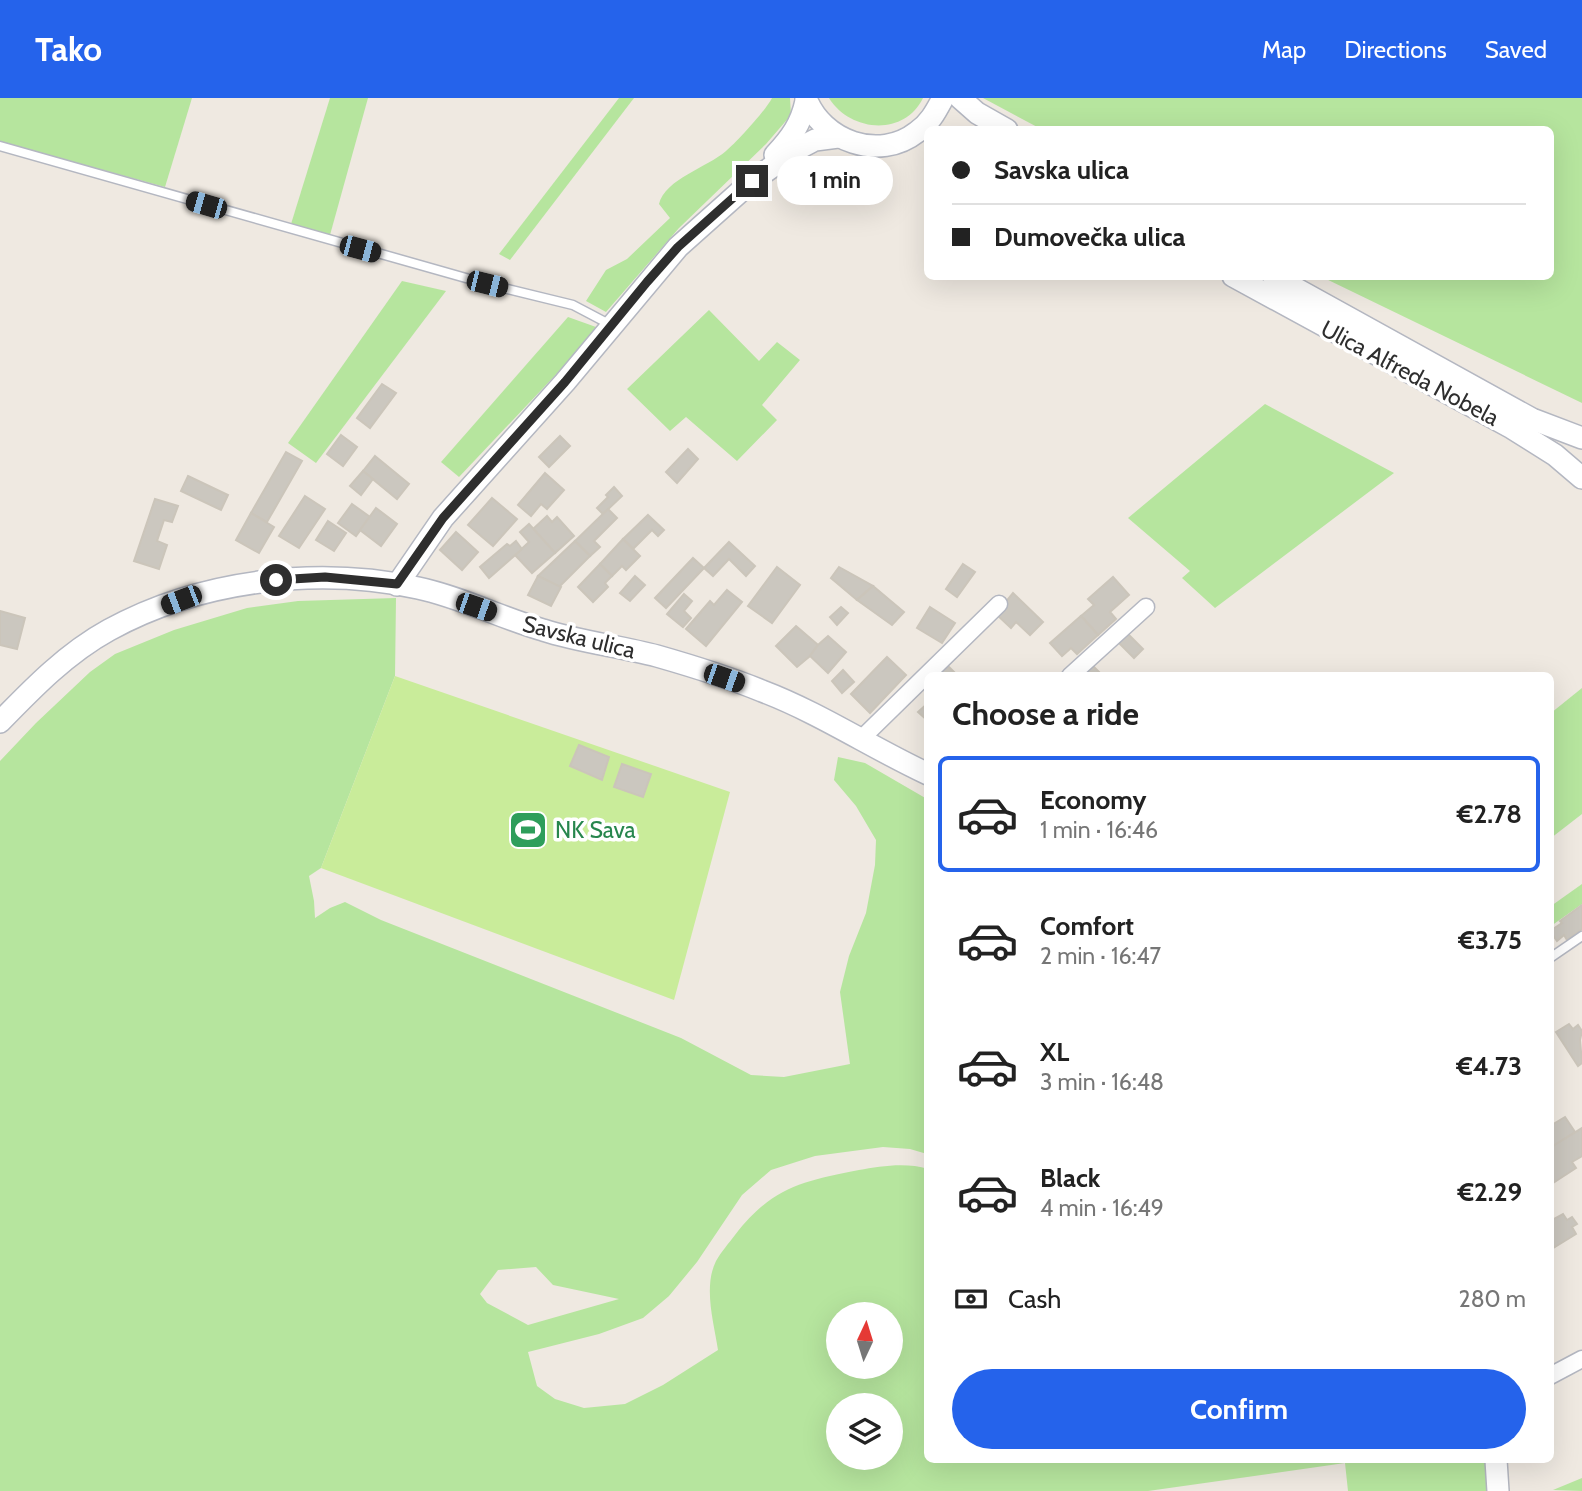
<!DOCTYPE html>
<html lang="en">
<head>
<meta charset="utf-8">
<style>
  :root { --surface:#fff; --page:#f6f6f6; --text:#222; --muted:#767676; --line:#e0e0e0; --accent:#2563eb }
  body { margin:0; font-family:Cabin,sans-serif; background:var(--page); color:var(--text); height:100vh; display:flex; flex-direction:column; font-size:26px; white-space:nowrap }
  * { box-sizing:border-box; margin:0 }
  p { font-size:23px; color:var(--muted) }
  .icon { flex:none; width:38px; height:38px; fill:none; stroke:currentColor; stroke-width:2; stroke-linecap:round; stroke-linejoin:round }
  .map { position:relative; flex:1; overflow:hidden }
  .side { position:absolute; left:924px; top:574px; width:630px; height:791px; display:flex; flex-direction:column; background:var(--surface); border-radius:10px; box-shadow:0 7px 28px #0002 }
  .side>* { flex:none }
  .guide { position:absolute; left:924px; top:28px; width:630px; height:154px; border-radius:10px; box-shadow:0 7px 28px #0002; display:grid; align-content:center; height:154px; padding:0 28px; background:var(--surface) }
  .needle { width:46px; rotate:4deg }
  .tools { position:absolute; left:826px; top:1204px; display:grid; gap:14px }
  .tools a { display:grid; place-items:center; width:77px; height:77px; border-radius:50%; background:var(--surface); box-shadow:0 7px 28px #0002; font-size:35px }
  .end { position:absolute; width:32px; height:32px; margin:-16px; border:9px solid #2e2e2e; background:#fff; box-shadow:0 0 0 4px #fff }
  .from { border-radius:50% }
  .bubble { position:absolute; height:49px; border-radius:24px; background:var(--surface); box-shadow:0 7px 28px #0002; font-size:23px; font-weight:800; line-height:49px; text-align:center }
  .car { position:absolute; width:21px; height:42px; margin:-21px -10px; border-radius:9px; box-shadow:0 0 5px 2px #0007; background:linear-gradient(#222 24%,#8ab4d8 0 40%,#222 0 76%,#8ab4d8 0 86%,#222 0) }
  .guide b { display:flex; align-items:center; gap:24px; height:66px; font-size:26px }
  .guide b+b { border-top:2px solid var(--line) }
  .guide i { width:18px; height:18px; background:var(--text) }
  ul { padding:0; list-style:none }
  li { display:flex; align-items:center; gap:21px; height:116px; margin:0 14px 10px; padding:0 14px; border:4px solid transparent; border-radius:10px }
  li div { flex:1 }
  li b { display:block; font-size:26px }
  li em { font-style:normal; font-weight:800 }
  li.selected { border-color:var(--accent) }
  li>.icon { width:63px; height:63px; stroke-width:1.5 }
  h2 { padding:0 28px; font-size:32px; line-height:84px }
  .pay { display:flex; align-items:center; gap:18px; height:77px; padding:0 28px; font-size:26px }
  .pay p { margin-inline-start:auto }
  .primary-button { display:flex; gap:14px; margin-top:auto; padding:14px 28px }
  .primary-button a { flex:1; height:80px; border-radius:42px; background:var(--accent); color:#fff; font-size:28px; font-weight:800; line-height:80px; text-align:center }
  header { display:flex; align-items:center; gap:42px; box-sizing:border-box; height:98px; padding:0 35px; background:var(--accent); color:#fff }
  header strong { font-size:33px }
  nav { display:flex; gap:38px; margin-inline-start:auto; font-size:24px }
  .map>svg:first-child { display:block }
  .green { fill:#b6e59e; fill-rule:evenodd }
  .pitch { fill:#c9ec9a }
  .building { fill:#cbc7bf; stroke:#cbc5ba; stroke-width:2 }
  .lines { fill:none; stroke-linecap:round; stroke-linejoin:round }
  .lane-casing { stroke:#b4b7c1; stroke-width:11 }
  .street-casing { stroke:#b4b7c1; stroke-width:19 }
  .secondary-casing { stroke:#b4b7c1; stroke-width:24 }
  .lane { stroke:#fff; stroke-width:8 }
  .street { stroke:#fff; stroke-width:16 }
  .secondary { stroke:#fff; stroke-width:21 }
  .route { stroke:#2e2e2e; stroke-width:9 }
  .labels { text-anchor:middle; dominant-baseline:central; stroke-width:7; stroke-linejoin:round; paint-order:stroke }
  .street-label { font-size:23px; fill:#2e2e2e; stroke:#fff }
  .leisure-label { font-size:23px; fill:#27864d; stroke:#fff; text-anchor:start }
</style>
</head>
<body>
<header>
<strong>Tako</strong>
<nav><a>Map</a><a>Directions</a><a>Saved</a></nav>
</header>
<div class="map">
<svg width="1582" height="1393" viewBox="0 0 1582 1393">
  <rect width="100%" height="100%" fill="#efe9e1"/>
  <g class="green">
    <path d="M0,0h192l-27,89 -165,-45z"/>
    <path d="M330,0h38l-38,137 -39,-11z"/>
    <path d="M619,0h15l-124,162 -11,-6z"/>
    <path d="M772,0h18l1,17 -25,29 -87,84 -73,84 -20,-11 20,-31 21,-11 43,-41 -11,-14c6,-25 49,-37 67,-53 11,-9 40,-41 46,-53z"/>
    <path d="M829,0h94c-19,39 -73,34 -94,0z"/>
    <path d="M983,0h599v305l-260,-126 228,-1v-146l-509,-1z"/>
    <path d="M402,183l44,10 -130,172 -28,-20z"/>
    <path d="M709,212l50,51 18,-19 23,18 -38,45 15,15 -40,41 -51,-44 -16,14 -43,-42z"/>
    <path d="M568,219l28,10 -15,21 -122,129 -18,-15z"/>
    <path d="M1265,306l129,69 -179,135 -33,-30 8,-7 -62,-53z"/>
    <path d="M396,500l-1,78 -74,192 -12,8 5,25 1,17 15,-10 15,-6 36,18 300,118 70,37 33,2 66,-13 -10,-72 9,-36 17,-43 9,-48 1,-25 -20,-34 -22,-26 4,-23 27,6 62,36v355l-17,-5 -27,-2 -68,9 -44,14 -29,25 -45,67 -28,34 -26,22 -44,16 -71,18 9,34 18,13 29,9 41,-4 38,-19 55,-35c-4,-27 -15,-63 -2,-89 5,-9 13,-18 19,-26 37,-48 68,-54 124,-65 21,-4 48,-8 69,-1v291h560l2,31h-142l-3,-28 -197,28h-1148v-730l36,-38 54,-51 25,-18 59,-24 73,-22 51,-7zM536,1169l17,18 66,14 -91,26 -41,-22 -7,-9 18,-24zM838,1216h53v53h-53zM838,1307h53v53h-53z"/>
    <path d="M1582,590v126l-31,24v-125z"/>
    <path d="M1582,786v20l-31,22v-20z"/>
    <path d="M1582,1380v13l-29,-1z"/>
  </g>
  <path class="pitch" d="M395,578l335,116 -56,208 -353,-132z"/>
  <g class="building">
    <path d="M382,286l14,9 -26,35 -13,-10z"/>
    <path d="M341,337l16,12 -14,19 -16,-12z"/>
    <path d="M560,338l10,10 -21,21 -10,-10z"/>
    <path d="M688,351l10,10 -21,24 -11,-11z"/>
    <path d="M286,354l16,9 -35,61 -16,-9z"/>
    <path d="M375,358l34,28 -12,15 -34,-28z"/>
    <path d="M363,373l10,8 -12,16 -11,-9z"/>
    <path d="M545,375l19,17 -17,19 -6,-5 -10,12 -13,-11z"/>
    <path d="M188,378l40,19 -7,15 -40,-19z"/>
    <path d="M614,389l8,9 -19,18 -6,-6 11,-11 -2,-2z"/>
    <path d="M305,398l20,13 -26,39 -20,-12z"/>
    <path d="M492,400l25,21 -24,27 -25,-21z"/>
    <path d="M155,401l23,7 -6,16 -8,-2 -7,21 10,4 -8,24 -25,-8z"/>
    <path d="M352,406l18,13 -14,19 -18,-13z"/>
    <path d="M376,410l21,16 -16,22 -21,-16z"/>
    <path d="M608,411l9,9 -23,23 6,6 -10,9 -15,-15z"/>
    <path d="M251,415l23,14 -15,26 -23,-13z"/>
    <path d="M648,417l16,15 -6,6 -6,-6 -19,19 -10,-10z"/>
    <path d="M547,418l5,6 5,-5 17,19 -19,17 -22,-24z"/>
    <path d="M328,423l18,12 -12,18 -18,-11z"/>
    <path d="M529,426l26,29 -23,20 -17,-18 14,-13 -9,-10z"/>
    <path d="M456,434l22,20 -16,18 -22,-20z"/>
    <path d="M623,441l17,17 -14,14 -4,-4 -10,10 -12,-12z"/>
    <path d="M516,443l6,8 -33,29 -9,-11 27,-23 3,2z"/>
    <path d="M575,443l15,15 -31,31 -21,-11z"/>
    <path d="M729,444l26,24 -9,10 -17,-17 -16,17 -9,-8z"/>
    <path d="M693,460l11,10 -38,40 -11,-10z"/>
    <path d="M600,466l12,12 -7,7 3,4 -15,15 -15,-15z"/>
    <path d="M963,466l12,8 -18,25 -11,-8z"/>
    <path d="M777,469l23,18 -28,38 -24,-17z"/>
    <path d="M839,469l34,19 -16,14 -26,-22z"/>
    <path d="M538,478l23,11 -10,19 -23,-11z"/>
    <path d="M635,478l10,9 -15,16 -10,-8z"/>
    <path d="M1113,479l16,18 -19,17 6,7 -18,16 -17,-19 13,-11 -6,-6z"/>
    <path d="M873,488l31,26 -12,13 -35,-25z"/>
    <path d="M727,492l15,12 -36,44 -20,-17 24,-28 4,4z"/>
    <path d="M1013,495l30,29 -13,13 -14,-13 -5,6 -15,-14z"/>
    <path d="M684,496l8,7 -8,10 7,7 -8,9 -16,-13z"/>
    <path d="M841,509l7,6 -11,12 -7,-8z"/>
    <path d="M930,509l25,16 -13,20 -25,-15z"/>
    <path d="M0,513l25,7 -8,31 -17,-4z"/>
    <path d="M1081,518l17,19 -21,19 -6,-6 -9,8 -12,-13z"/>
    <path d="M796,528l22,19 -8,11 -13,11 -21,-21z"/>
    <path d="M1126,534l17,17 -9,9 -17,-17z"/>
    <path d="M828,538l18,16 -18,21 -18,-17 8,-11z"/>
    <path d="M887,559l19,18 -36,38 -19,-19z"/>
    <path d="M1090,565l11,11 -1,2h-23z"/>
    <path d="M947,567l11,11 -20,-2z"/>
    <path d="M843,572l11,12 -12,11 -10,-12z"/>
    <path d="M928,605v18l-10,-9z"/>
    <path d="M579,647l30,12 -7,23 -32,-14z"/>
    <path d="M622,666l29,10 -8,23 -29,-10z"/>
    <path d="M1582,807v24l-15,11 -3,-5 -7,6 -7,-10 12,-8 -2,-2z"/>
    <path d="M1569,926l4,5 5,-4 4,6 -2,9 2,23 -4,3 -22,-34z"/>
    <path d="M1565,1019l10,15 -25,16v-22z"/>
    <path d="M1582,1030v28l-10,6 4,6 -26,17v-37z"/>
    <path d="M1563,1116l4,6 5,-3 5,7 -5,3 4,7 -26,16v-29z"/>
  </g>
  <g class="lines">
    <defs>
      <g id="lane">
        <path d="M0,48l487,138 86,21 38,20"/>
        <path d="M1550,860l32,-22"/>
      </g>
      <g id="street">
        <path d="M1070,578l76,-69"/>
        <path d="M861,641l138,-135"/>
        <path d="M1550,1278l32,-17"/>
      </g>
      <g id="secondary">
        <path d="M806,0c16,43 73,64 111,34 13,-9 19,-21 26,-34"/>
        <path d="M960,0l17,15 30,17"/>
        <path d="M775,57c16,-17 26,-31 31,-54"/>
        <path d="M1233,178l279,152 43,27 27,23"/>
        <path d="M1273,178l259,143 50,19"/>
        <path d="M397,487l46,-67 122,-136 113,-135 74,-66 44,-31 19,-10 23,-3"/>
        <path d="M0,624c33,-34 67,-69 109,-92 91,-50 208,-64 309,-42 43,9 83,30 125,42 37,12 76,16 114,26 35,10 71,21 105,35 58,22 110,57 166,83"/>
        <path d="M1496,1362l2,31"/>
      </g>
    </defs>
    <use href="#lane" class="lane-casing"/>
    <use href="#street" class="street-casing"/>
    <use href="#secondary" class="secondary-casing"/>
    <use href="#lane" class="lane"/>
    <use href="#street" class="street"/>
    <use href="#secondary" class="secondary"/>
  </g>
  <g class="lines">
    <path class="route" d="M276,482l49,-3 72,7 46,-66 122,-136 82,-100 31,-35 74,-66"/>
  </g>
  <defs>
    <symbol id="stadium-square" viewBox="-11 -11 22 22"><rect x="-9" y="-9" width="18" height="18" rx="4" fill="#2e9e5b" stroke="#fff"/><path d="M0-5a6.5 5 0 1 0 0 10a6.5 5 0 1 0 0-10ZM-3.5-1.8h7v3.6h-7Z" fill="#fff"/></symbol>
  </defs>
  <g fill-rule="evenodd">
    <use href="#stadium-square" x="506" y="710" width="44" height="44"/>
  </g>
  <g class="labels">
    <g class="street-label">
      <text transform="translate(1410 275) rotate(28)">Ulica Alfreda Nobela</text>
      <text transform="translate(579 539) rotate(14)">Savska ulica</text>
    </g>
    <g class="leisure-label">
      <text x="555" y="732">NK Sava</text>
    </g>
  </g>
</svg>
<div class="tools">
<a><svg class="needle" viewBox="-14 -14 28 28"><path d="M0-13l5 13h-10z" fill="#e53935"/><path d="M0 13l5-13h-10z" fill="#767676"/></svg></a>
<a><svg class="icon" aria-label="layers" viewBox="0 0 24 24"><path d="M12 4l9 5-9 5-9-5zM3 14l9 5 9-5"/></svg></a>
</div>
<i class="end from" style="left:276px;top:482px"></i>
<i class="end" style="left:752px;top:83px"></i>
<div class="bubble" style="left:777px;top:58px;width:116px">1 min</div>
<i class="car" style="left:206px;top:107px;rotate:286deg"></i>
<i class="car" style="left:360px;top:151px;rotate:105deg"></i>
<i class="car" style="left:487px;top:186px;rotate:104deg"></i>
<i class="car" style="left:181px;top:502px;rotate:249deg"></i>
<i class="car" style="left:476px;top:509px;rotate:109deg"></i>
<i class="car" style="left:724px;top:580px;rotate:109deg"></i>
<div class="guide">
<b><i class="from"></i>Savska ulica</b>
<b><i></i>Dumovečka ulica</b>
</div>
<section class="side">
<h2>Choose a ride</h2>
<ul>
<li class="selected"><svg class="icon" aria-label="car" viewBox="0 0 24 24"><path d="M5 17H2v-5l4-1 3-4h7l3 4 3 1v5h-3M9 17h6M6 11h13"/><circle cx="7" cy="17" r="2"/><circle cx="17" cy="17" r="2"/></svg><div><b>Economy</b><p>1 min · 16:46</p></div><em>€2.78</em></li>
<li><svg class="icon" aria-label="car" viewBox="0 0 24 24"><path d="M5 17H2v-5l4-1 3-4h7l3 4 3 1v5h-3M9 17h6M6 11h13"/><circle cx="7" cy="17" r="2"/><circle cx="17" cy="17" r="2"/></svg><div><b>Comfort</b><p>2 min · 16:47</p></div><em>€3.75</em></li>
<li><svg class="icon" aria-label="car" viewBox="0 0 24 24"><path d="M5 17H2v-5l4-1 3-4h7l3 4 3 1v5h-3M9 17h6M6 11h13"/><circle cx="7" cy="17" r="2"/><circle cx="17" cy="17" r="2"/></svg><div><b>XL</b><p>3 min · 16:48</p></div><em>€4.73</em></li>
<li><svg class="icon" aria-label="car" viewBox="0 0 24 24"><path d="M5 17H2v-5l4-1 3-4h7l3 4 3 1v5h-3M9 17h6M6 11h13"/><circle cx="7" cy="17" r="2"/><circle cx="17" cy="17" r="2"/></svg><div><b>Black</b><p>4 min · 16:49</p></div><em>€2.29</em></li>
</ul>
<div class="pay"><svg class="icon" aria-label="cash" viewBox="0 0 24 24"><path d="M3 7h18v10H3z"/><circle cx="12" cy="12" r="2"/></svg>Cash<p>280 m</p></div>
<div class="primary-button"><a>Confirm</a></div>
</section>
</div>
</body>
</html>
